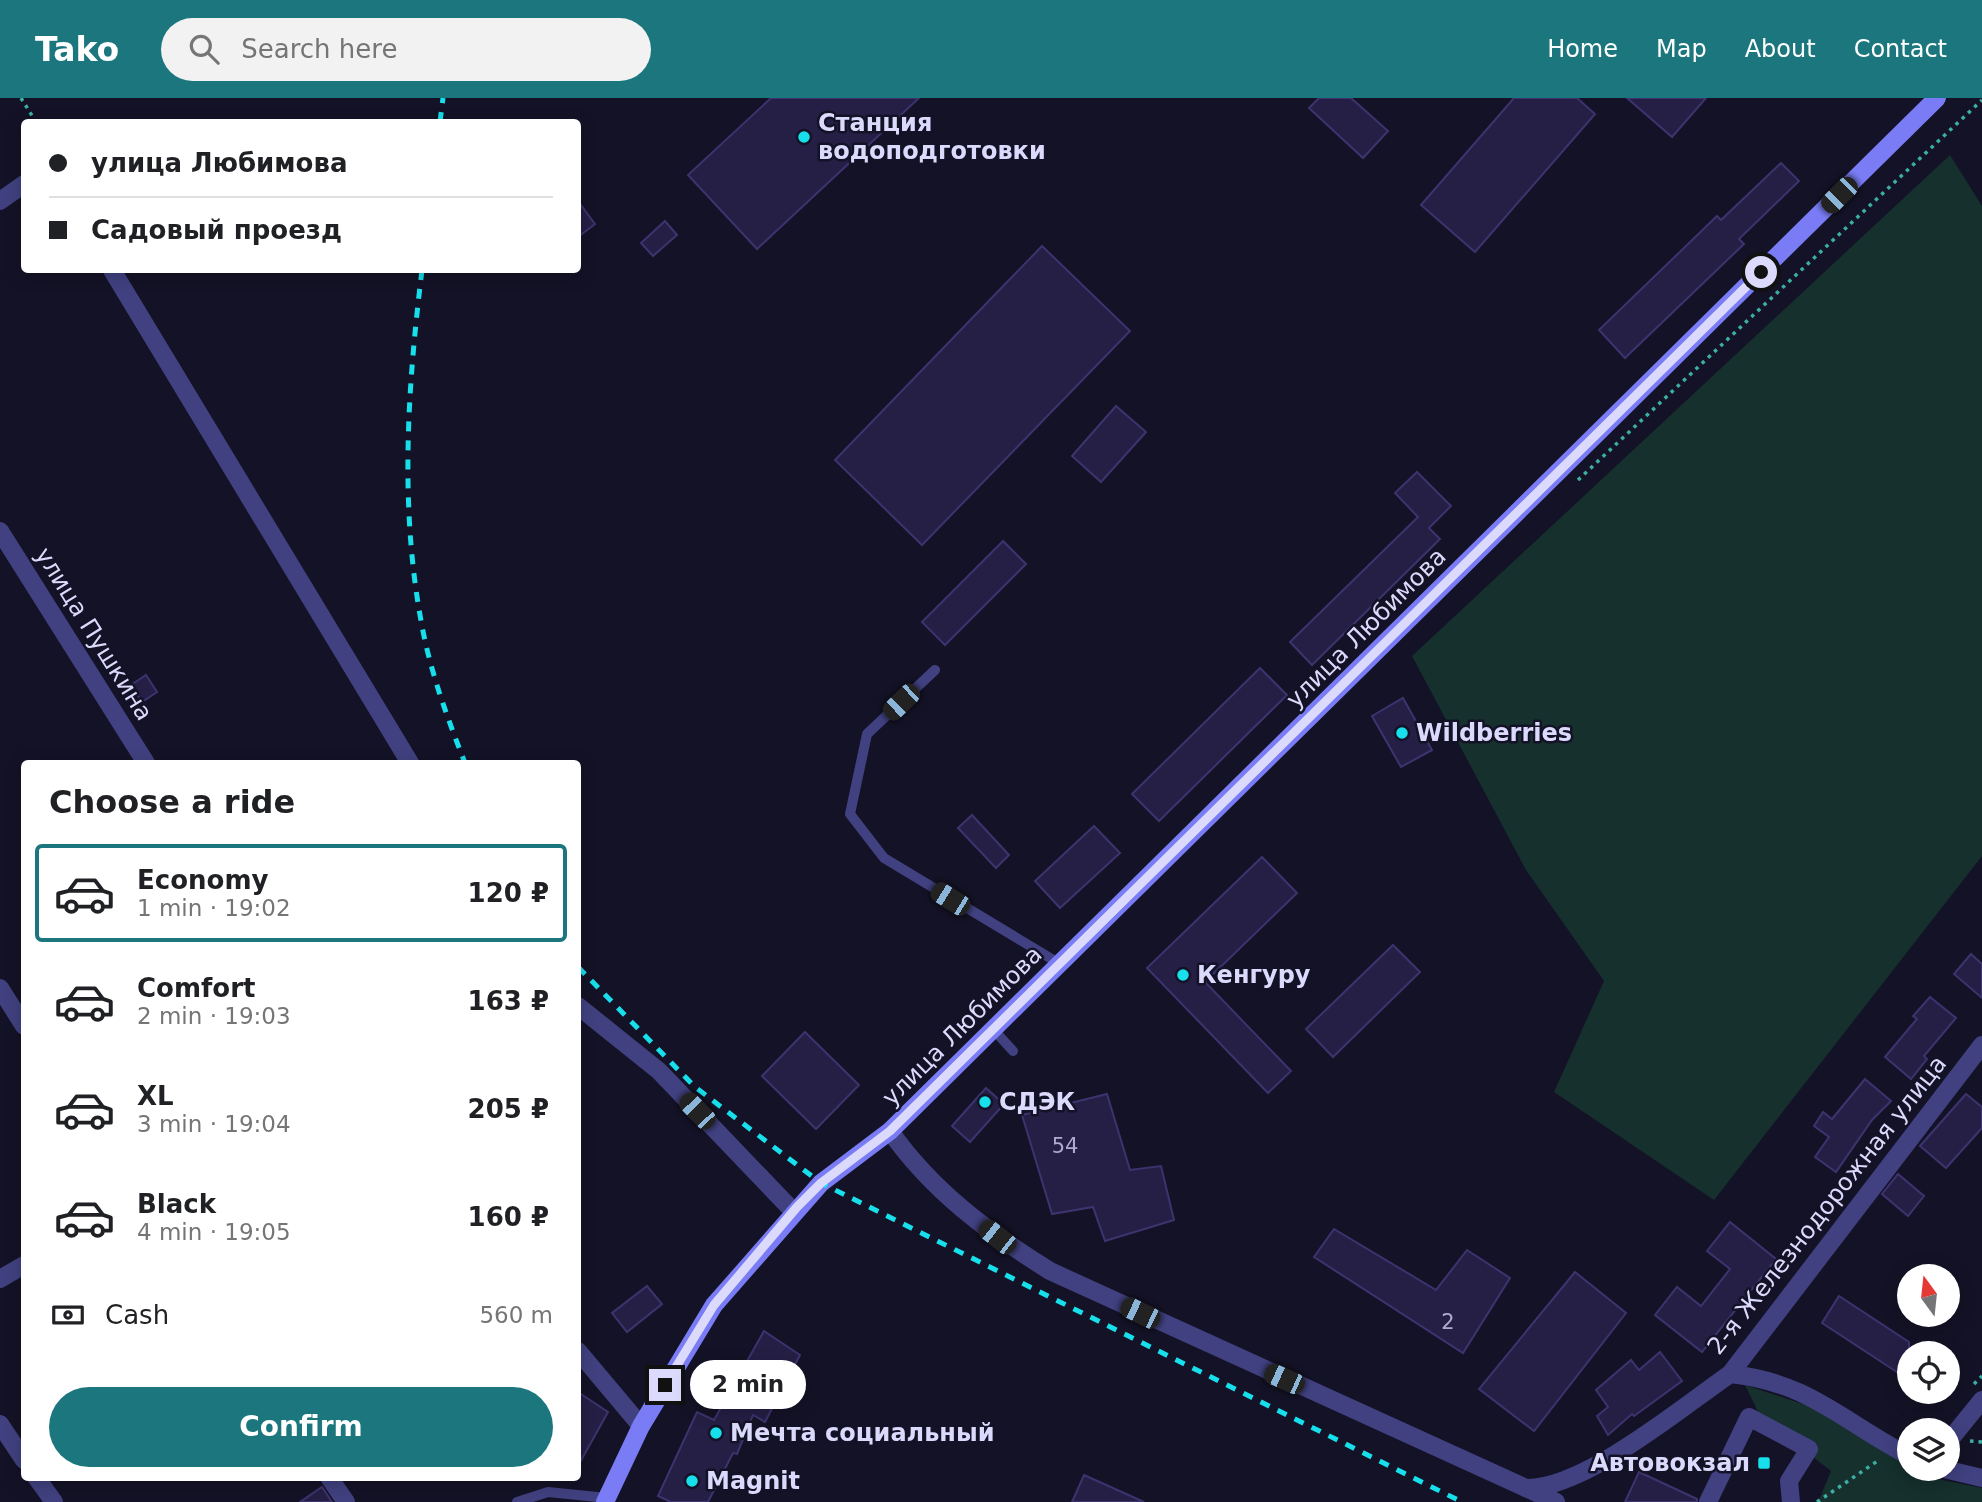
<!DOCTYPE html>
<html lang="en">
<head>
<meta charset="utf-8">
<style>
  :root { --surface:#fff; --page:#f2f2f2; --text:#202124; --muted:#757577; --line:#e0e0e0; --accent:#1c767e }
  body { margin:0; font-family:"DejaVu Sans",sans-serif; background:var(--page); color:var(--text); height:100vh; display:flex; flex-direction:column; font-size:26px; white-space:nowrap }
  * { box-sizing:border-box; margin:0 }
  p { font-size:23px; color:var(--muted) }
  .icon { flex:none; width:38px; height:38px; fill:none; stroke:currentColor; stroke-width:2; stroke-linecap:round; stroke-linejoin:round }
  .map { position:relative; flex:1; overflow:hidden }
  .details { position:absolute; left:21px; top:662px; width:560px; height:721px; display:flex; flex-direction:column; background:var(--surface); border-radius:7px; box-shadow:0 4px 18px #0003 }
  .details>* { flex:none }
  .top-card { position:absolute; left:21px; top:21px; width:560px; height:154px; border-radius:7px; box-shadow:0 4px 18px #0003; display:grid; align-content:center; height:154px; padding:0 28px; background:var(--surface) }
  .needle { width:46px; rotate:345deg }
  .tools { position:absolute; left:1897px; top:1166px; display:grid; gap:14px }
  .tools a { display:grid; place-items:center; width:63px; height:63px; border-radius:50%; background:var(--surface); box-shadow:0 4px 18px #0003; font-size:35px }
  .end { position:absolute; width:32px; height:32px; margin:-16px; border:9px solid #dcdafc; background:#111; box-shadow:0 0 0 4px #111 }
  .from { border-radius:50% }
  .bubble { position:absolute; height:49px; border-radius:24px; background:var(--surface); box-shadow:0 4px 18px #0003; font-size:23px; font-weight:800; line-height:49px; text-align:center }
  .car { position:absolute; width:21px; height:42px; margin:-21px -10px; border-radius:9px; box-shadow:0 0 5px 2px #0007; background:linear-gradient(#222 24%,#8ab4d8 0 40%,#222 0 76%,#8ab4d8 0 86%,#222 0) }
  .top-card b { display:flex; align-items:center; gap:24px; height:66px; font-size:26px }
  .top-card b+b { border-top:2px solid var(--line) }
  .top-card i { width:18px; height:18px; background:var(--text) }
  ul { padding:0; list-style:none }
  li { display:flex; align-items:center; gap:21px; height:98px; margin:0 14px 10px; padding:0 14px; border:4px solid transparent; border-radius:7px }
  li div { flex:1 }
  li b { display:block; font-size:26px }
  li em { font-style:normal; font-weight:800 }
  li.selected { border-color:var(--accent) }
  li>.icon { width:63px; height:63px; stroke-width:1.5 }
  h2 { padding:0 28px; font-size:32px; line-height:84px }
  .pay { display:flex; align-items:center; gap:18px; height:77px; padding:0 28px; font-size:26px }
  .pay p { margin-inline-start:auto }
  .button { display:flex; gap:14px; margin-top:auto; padding:14px 28px }
  .button a { flex:1; height:80px; border-radius:42px; background:var(--accent); color:#fff; font-size:28px; font-weight:800; line-height:80px; text-align:center }
  header { display:flex; align-items:center; gap:42px; box-sizing:border-box; height:98px; padding:0 35px; background:var(--accent); color:#fff }
  header strong { font-size:33px }
  nav { display:flex; gap:38px; margin-inline-start:auto; font-size:24px }
  .search { width:490px; height:63px; background:var(--page); display:flex; align-items:center; gap:18px; box-sizing:border-box; padding:0 24px; border-radius:38px; color:var(--muted); font-size:26px }
  .map>svg:first-child { display:block }
  .green { fill:#15302d }
  .building { fill:#251f45; stroke:#3d336f; stroke-width:2 }
  .lines { fill:none; stroke-linecap:round; stroke-linejoin:round }
  .path { stroke:#3bafa3; stroke-width:3.5; stroke-dasharray:3.5 5; stroke-linecap:butt }
  .service { stroke:#414181; stroke-width:10 }
  .minor { stroke:#414181; stroke-width:18 }
  .tertiary { stroke:#414181; stroke-width:18 }
  .secondary { stroke:#797cf4; stroke-width:18 }
  .rail { stroke:#17dfeb; stroke-width:5; stroke-dasharray:10 9; stroke-linecap:butt }
  .route { stroke:#dcdafc; stroke-width:9 }
  .poi-dot { fill:#17dfeb; stroke:#141226; stroke-width:2.5 }
  .labels { text-anchor:middle; dominant-baseline:central; stroke-width:5; stroke-linejoin:round; paint-order:stroke }
  .number-label { font-size:21px; fill:#aeabce }
  .poi-label { font-size:24px; font-weight:bold; fill:#dcdafc; stroke:#141226; text-anchor:start }
  .street-label { font-size:24px; fill:#dcdafc; stroke:#141226 }
</style>
</head>
<body>
<header>
<strong>Tako</strong>
<div class="search"><svg class="icon" aria-label="search" viewBox="0 0 24 24"><circle cx="10" cy="10" r="6"/><path d="M15 15l6 6"/></svg>Search here</div>
<nav><a>Home</a><a>Map</a><a>About</a><a>Contact</a></nav>
</header>
<div class="map">
<svg width="1982" height="1404" viewBox="0 0 1982 1404">
  <rect width="100%" height="100%" fill="#141226"/>
  <g class="green">
    <path d="M1950,57l32,51v650l-268,344 -160,-108 50,-111 -78,-111 -114,-214z"/>
    <path d="M1745,1287l70,23 65,36 43,32 59,12v14h-164l13,-31 -71,-55z"/>
  </g>
  <g class="building">
    <path d="M771,0h148l-162,151 -69,-74z"/>
    <path d="M1319,0h32l37,33 -25,27 -54,-50z"/>
    <path d="M1514,0h63l18,16 -120,138 -54,-47z"/>
    <path d="M1627,0h79l-34,39z"/>
    <path d="M1781,65l18,18 -60,58 5,5 -119,114 -26,-28 118,-114 4,4z"/>
    <path d="M578,103l17,23 -17,13z"/>
    <path d="M665,123l12,14 -24,21 -12,-13z"/>
    <path d="M1042,148l88,85 -208,214 -87,-85z"/>
    <path d="M1116,308l30,26 -45,50 -29,-26z"/>
    <path d="M1417,374l34,34 -22,22 11,11 -128,126 -22,-23 128,-125 -23,-24z"/>
    <path d="M1003,443l23,23 -81,81 -23,-23z"/>
    <path d="M1260,570l27,27 -128,126 -27,-27z"/>
    <path d="M146,577l11,17 -15,10 -11,-17z"/>
    <path d="M1403,600l29,52 -31,17 -29,-51z"/>
    <path d="M972,717l37,40 -13,13 -38,-40z"/>
    <path d="M1094,728l26,27 -60,55 -25,-27z"/>
    <path d="M1262,759l35,36 -92,89 86,89 -23,22 -121,-125z"/>
    <path d="M1393,847l27,27 -87,85 -27,-28z"/>
    <path d="M1971,856l11,10v34l-28,-24z"/>
    <path d="M1930,899l26,21 -32,38 3,3 -16,20 -26,-22 32,-38 -4,-3z"/>
    <path d="M805,934l54,53 -43,44 -54,-53z"/>
    <path d="M1865,981l26,22 -19,19 -36,52 -21,-15 14,-20 -15,-11 9,-14 9,7z"/>
    <path d="M986,990l18,16 -34,38 -18,-16z"/>
    <path d="M1107,996l23,76 31,-4 13,54 -69,21 -12,-34 -41,7 -30,-99z"/>
    <path d="M1966,996l16,13v21l-36,40 -26,-22z"/>
    <path d="M1898,1076l26,22 -16,20 -26,-22z"/>
    <path d="M1730,1124l46,37 -74,93 -47,-37 22,-28 24,19 29,-37 -23,-18z"/>
    <path d="M1334,1131l102,61 31,-40 43,28 -47,75 -149,-96z"/>
    <path d="M1575,1174l51,41 -92,118 -55,-42z"/>
    <path d="M647,1188l15,18 -35,28 -15,-19z"/>
    <path d="M1839,1198l70,46v38l-87,-57z"/>
    <path d="M764,1233l36,24 -35,67 -12,-7 -16,39 -4,-1 -25,49h-37l-13,-6 39,-84 17,8z"/>
    <path d="M1660,1254l22,29 -48,35 -2,-2 -24,21 -11,-19 11,-9 -12,-17 35,-30 8,10z"/>
    <path d="M578,1294l30,20 -30,54z"/>
    <path d="M1639,1374l58,27v3h-72z"/>
    <path d="M1084,1377l60,27h-72z"/>
    <path d="M322,1389l10,15h-32z"/>
  </g>
  <g class="lines">
    <g class="path">
      <path d="M21,0l15,24"/>
      <path d="M1578,382l404,-380"/>
      <path d="M1974,1286l8,-8"/>
      <path d="M1970,1343l12,1"/>
      <path d="M1817,1404l62,-42"/>
    </g>
    <g class="service">
      <path d="M935,572l-68,64 -17,80 34,44 176,106"/>
      <path d="M993,931l20,22"/>
      <path d="M517,1404l31,-10 59,6"/>
    </g>
    <g class="minor">
      <path d="M0,103l24,-17"/>
      <path d="M112,172l298,493"/>
      <path d="M0,433l146,232"/>
      <path d="M0,890l24,38"/>
      <path d="M578,908l81,65 134,140"/>
      <path d="M0,1181l24,-14"/>
      <path d="M578,1253l63,75"/>
      <path d="M1730,1276l252,-329"/>
      <path d="M1948,1344l34,-42"/>
      <path d="M329,1379l17,25"/>
      <path d="M1526,1390l30,14"/>
      <path d="M1708,1404l41,-85 60,32 -20,32 2,21"/>
    </g>
    <g class="tertiary">
      <path d="M890,1033c42,60 99,102 160,140l476,217c58,1 155,-80 204,-114 79,8 113,48 179,82"/>
      <path d="M0,1326l24,36"/>
      <path d="M1940,1370l42,10"/>
      <path d="M36,1379l18,25"/>
    </g>
    <path class="secondary" d="M605,1404l36,-76 73,-121 107,-122 69,-52 1047,-1033"/>
    <g class="rail">
      <path d="M440,24l3,-24"/>
      <path d="M422,172c-15,122 -23,245 2,366 9,43 25,86 41,127"/>
      <path d="M578,869l117,120 126,96 641,319"/>
    </g>
  </g>
  <g class="lines">
    <path class="route" d="M665,1287l49,-80 83,-98 24,-24 69,-52 871,-859"/>
  </g>
  <g class="poi-dot">
    <circle cx="804" cy="39" r="7"/>
    <circle cx="1402" cy="635" r="7"/>
    <circle cx="1183" cy="877" r="7"/>
    <circle cx="985" cy="1004" r="7"/>
    <circle cx="716" cy="1335" r="7"/>
    <rect x="1757" y="1358" width="14" height="14" rx="3.5"/>
    <circle cx="692" cy="1383" r="7"/>
  </g>
  <g class="labels">
    <g class="number-label">
      <text x="1065" y="1048">54</text>
      <text x="1448" y="1224">2</text>
    </g>
    <g class="poi-label">
      <text x="818" y="25">Станция<tspan x="818" dy="28">водоподготовки</tspan></text>
      <text x="1416" y="635">Wildberries</text>
      <text x="1197" y="877">Кенгуру</text>
      <text x="999" y="1004">СДЭК</text>
      <text x="730" y="1335">Мечта социальный</text>
      <text x="1750" y="1365" text-anchor="end">Автовокзал</text>
      <text x="706" y="1383">Magnit</text>
    </g>
    <g class="street-label">
      <text transform="translate(1366 530) rotate(-45)">улица Любимова</text>
      <text transform="translate(94 536) rotate(58)">улица Пушкина</text>
      <text transform="translate(962 928) rotate(-45)">улица Любимова</text>
      <text transform="translate(1827 1107) rotate(-52)">2-я Железнодорожная улица</text>
    </g>
  </g>
</svg>
<div class="tools">
<a><svg class="needle" viewBox="-14 -14 28 28"><path d="M0-13l5 13h-10z" fill="#e53935"/><path d="M0 13l5-13h-10z" fill="#757577"/></svg></a>
<a><svg class="icon" aria-label="locate" viewBox="0 0 24 24"><circle cx="12" cy="12" r="6"/><path d="M12 2v4M12 18v4M2 12h4M18 12h4"/></svg></a>
<a><svg class="icon" aria-label="layers" viewBox="0 0 24 24"><path d="M12 4l9 5-9 5-9-5zM3 14l9 5 9-5"/></svg></a>
</div>
<i class="end from" style="left:1761px;top:174px"></i>
<i class="end" style="left:665px;top:1287px"></i>
<div class="bubble" style="left:690px;top:1262px;width:116px">2 min</div>
<i class="car" style="left:1839px;top:97px;rotate:225deg"></i>
<i class="car" style="left:901px;top:604px;rotate:226deg"></i>
<i class="car" style="left:950px;top:801px;rotate:302deg"></i>
<i class="car" style="left:697px;top:1013px;rotate:316deg"></i>
<i class="car" style="left:997px;top:1139px;rotate:308deg"></i>
<i class="car" style="left:1140px;top:1215px;rotate:296deg"></i>
<i class="car" style="left:1284px;top:1281px;rotate:294deg"></i>
<div class="top-card">
<b><i class="from"></i>улица Любимова</b>
<b><i></i>Садовый проезд</b>
</div>
<section class="details">
<h2>Choose a ride</h2>
<ul>
<li class="selected"><svg class="icon" aria-label="car" viewBox="0 0 24 24"><path d="M5 17H2v-5l4-1 3-4h7l3 4 3 1v5h-3M9 17h6M6 11h13"/><circle cx="7" cy="17" r="2"/><circle cx="17" cy="17" r="2"/></svg><div><b>Economy</b><p>1 min · 19:02</p></div><em>120 ₽</em></li>
<li><svg class="icon" aria-label="car" viewBox="0 0 24 24"><path d="M5 17H2v-5l4-1 3-4h7l3 4 3 1v5h-3M9 17h6M6 11h13"/><circle cx="7" cy="17" r="2"/><circle cx="17" cy="17" r="2"/></svg><div><b>Comfort</b><p>2 min · 19:03</p></div><em>163 ₽</em></li>
<li><svg class="icon" aria-label="car" viewBox="0 0 24 24"><path d="M5 17H2v-5l4-1 3-4h7l3 4 3 1v5h-3M9 17h6M6 11h13"/><circle cx="7" cy="17" r="2"/><circle cx="17" cy="17" r="2"/></svg><div><b>XL</b><p>3 min · 19:04</p></div><em>205 ₽</em></li>
<li><svg class="icon" aria-label="car" viewBox="0 0 24 24"><path d="M5 17H2v-5l4-1 3-4h7l3 4 3 1v5h-3M9 17h6M6 11h13"/><circle cx="7" cy="17" r="2"/><circle cx="17" cy="17" r="2"/></svg><div><b>Black</b><p>4 min · 19:05</p></div><em>160 ₽</em></li>
</ul>
<div class="pay"><svg class="icon" aria-label="cash" viewBox="0 0 24 24"><path d="M3 7h18v10H3z"/><circle cx="12" cy="12" r="2"/></svg>Cash<p>560 m</p></div>
<div class="button"><a>Confirm</a></div>
</section>
</div>
</body>
</html>
